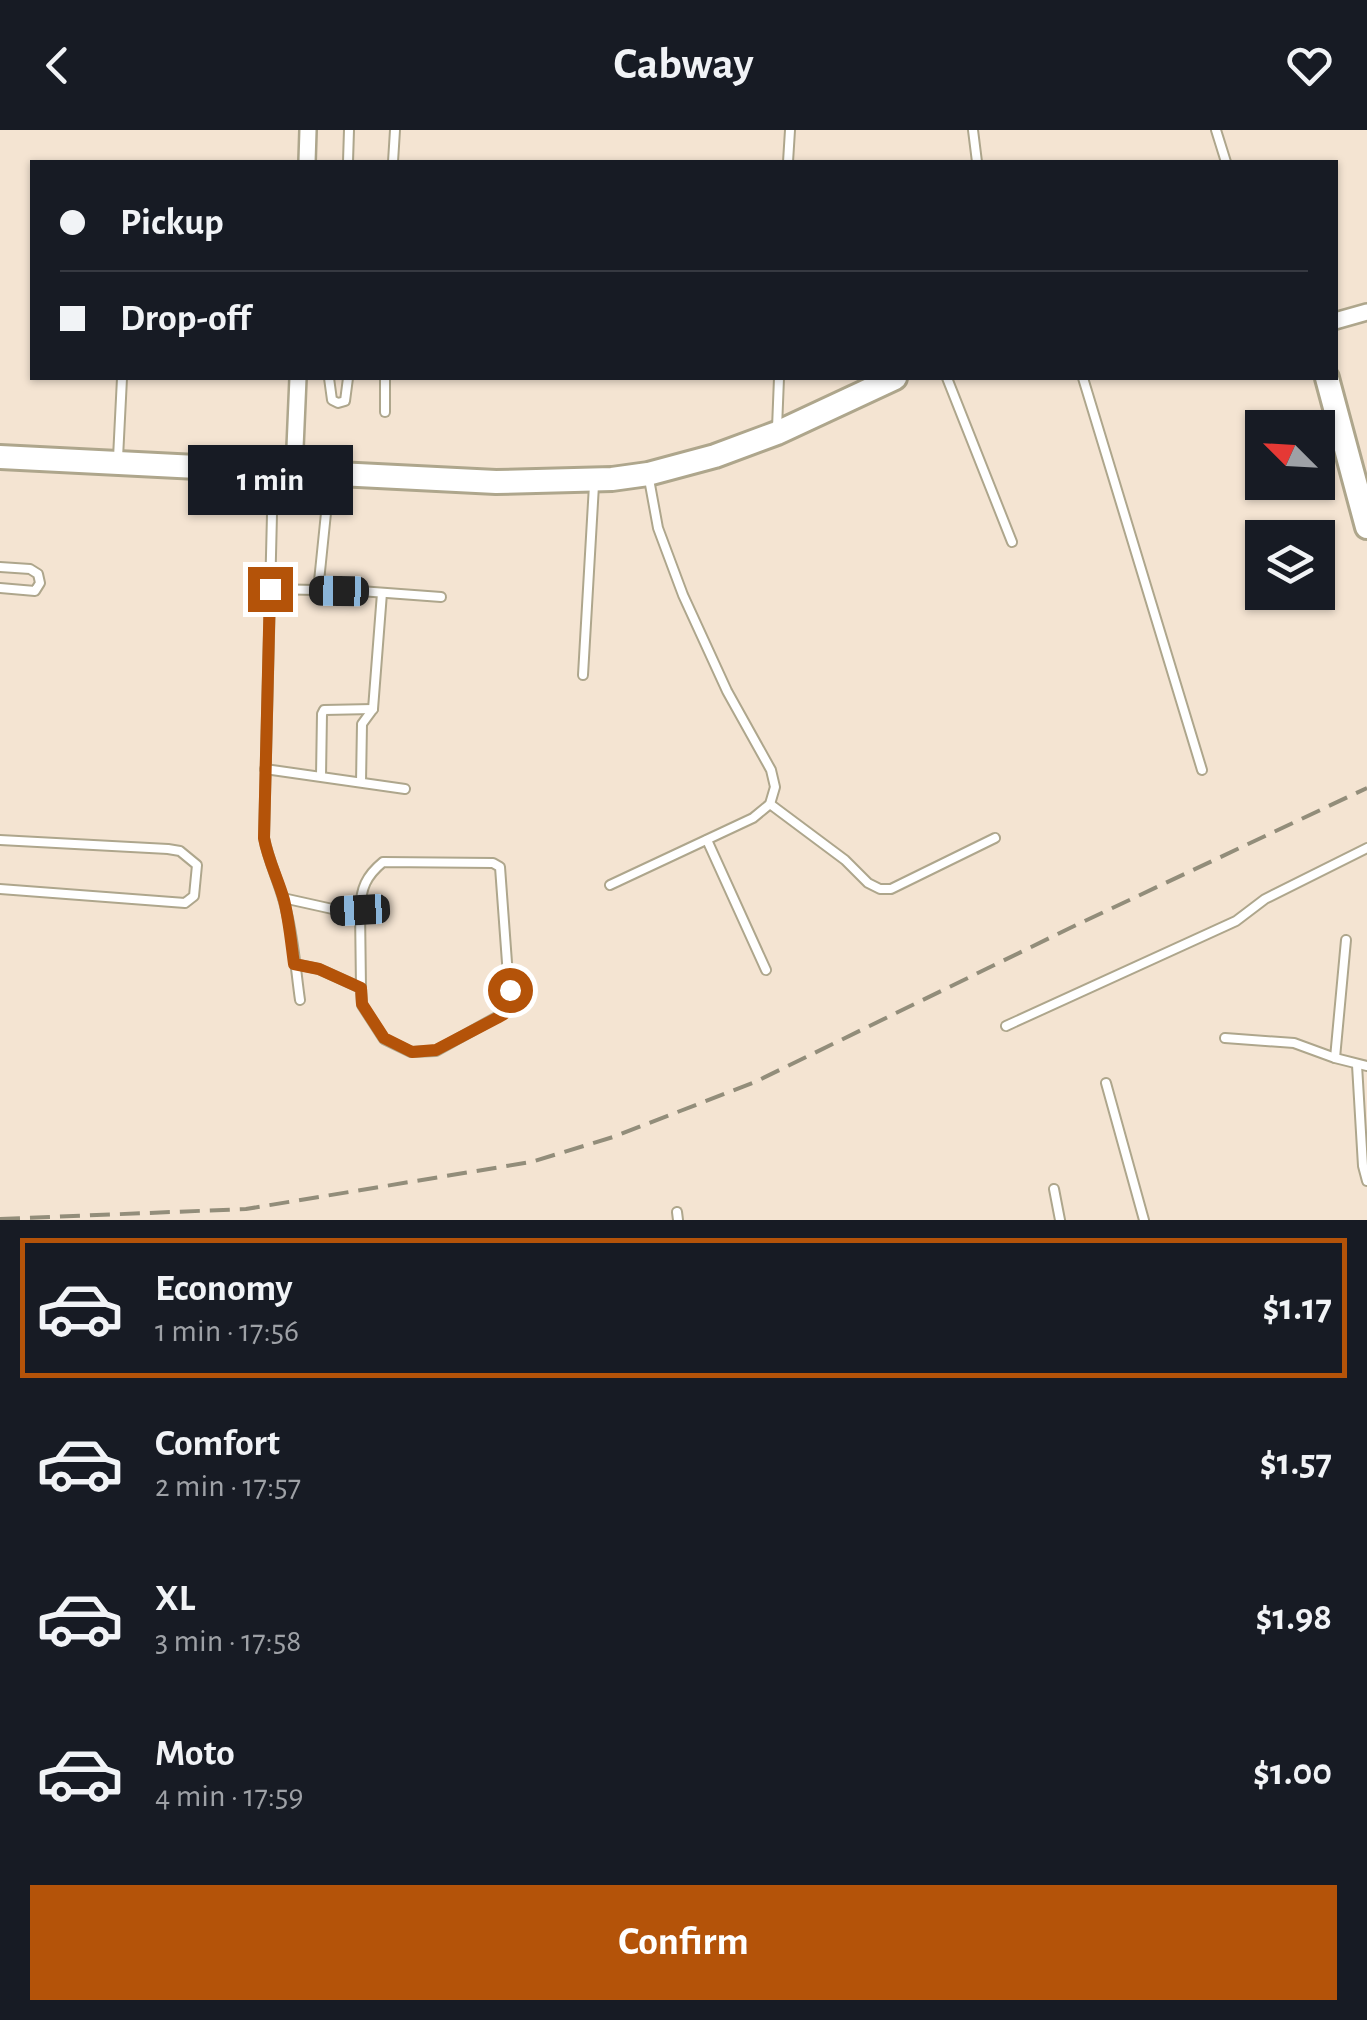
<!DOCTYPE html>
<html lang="en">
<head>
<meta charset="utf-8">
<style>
  :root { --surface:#171b24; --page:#20242c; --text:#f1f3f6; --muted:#9ea1a6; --line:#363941; --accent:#b45309 }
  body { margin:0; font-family:"Alegreya Sans",sans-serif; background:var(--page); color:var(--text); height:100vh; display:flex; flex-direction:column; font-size:38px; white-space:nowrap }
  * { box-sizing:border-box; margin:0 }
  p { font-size:32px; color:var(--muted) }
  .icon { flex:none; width:55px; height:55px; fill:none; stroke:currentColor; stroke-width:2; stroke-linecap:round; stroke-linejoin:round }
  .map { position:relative; height:1090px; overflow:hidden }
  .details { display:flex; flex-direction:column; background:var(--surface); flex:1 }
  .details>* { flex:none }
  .guide { position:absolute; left:30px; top:30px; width:1308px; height:220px; border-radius:0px; box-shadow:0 2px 8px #0004; display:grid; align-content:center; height:220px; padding:0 30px; background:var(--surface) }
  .needle { width:65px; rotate:294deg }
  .fabs { position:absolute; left:1245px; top:280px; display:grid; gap:20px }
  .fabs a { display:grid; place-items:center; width:90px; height:90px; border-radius:0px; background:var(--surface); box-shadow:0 2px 8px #0004; font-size:50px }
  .end { position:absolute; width:45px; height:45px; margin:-22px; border:12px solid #b45309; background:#fff; box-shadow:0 0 0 5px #fff }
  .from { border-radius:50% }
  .bubble { position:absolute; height:70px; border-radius:0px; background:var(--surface); box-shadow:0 2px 8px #0004; font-size:32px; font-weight:700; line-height:70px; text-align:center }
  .car { position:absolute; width:30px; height:60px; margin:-30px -15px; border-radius:12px; box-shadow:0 0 8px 2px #0007; background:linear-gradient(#222 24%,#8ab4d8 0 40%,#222 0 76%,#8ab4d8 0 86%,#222 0) }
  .guide b { display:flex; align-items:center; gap:35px; height:95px; font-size:38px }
  .guide b+b { border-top:2px solid var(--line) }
  .guide i { width:25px; height:25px; background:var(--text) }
  ul { padding:18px 0 0; list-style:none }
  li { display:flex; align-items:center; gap:30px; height:140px; margin:0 20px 15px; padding:0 10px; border:5px solid transparent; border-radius:0px }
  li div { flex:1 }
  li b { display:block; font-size:38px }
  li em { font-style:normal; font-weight:700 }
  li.current { border-color:var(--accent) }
  li>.icon { width:90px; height:90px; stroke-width:1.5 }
  .action { display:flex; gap:20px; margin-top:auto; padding:20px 30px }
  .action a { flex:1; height:115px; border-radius:0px; background:var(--accent); color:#fff; font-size:40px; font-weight:700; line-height:115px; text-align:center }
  header { display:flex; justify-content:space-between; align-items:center; height:130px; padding:0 30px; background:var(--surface); font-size:45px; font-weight:700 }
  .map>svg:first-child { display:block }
  .commercial { fill:#f4e4d2; fill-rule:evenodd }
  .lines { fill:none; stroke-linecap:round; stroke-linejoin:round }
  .lane-casing { stroke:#aea68c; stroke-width:12 }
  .street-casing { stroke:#aea68c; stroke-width:20 }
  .secondary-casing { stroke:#aea68c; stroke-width:28 }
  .lane { stroke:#fff; stroke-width:8 }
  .street { stroke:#fff; stroke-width:15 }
  .secondary { stroke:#fff; stroke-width:22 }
  .rail { stroke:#928d7a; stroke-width:4; stroke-dasharray:20 10; stroke-linecap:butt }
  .route { stroke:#b45309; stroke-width:12 }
</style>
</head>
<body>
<header><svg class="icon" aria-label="back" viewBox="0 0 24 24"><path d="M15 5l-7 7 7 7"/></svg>Cabway<svg class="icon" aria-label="heart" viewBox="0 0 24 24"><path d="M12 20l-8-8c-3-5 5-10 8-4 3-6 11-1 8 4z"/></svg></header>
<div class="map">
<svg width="1367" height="1090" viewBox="0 0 1367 1090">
  <rect width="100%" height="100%" fill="#f9f1d5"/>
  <path class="commercial" d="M0,0h1367v1090h-1367zM32,32h1303v216h-1303zM1262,298h56v54h-56zM1262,408h56v54h-56z"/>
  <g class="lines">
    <defs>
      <g id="lane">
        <path d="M973,0l4,32"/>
        <path d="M1216,0l10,32"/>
        <path d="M348,32l1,-32"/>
        <path d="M393,32l2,-32"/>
        <path d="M788,32l2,-32"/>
        <path d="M329,248l3,22 6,3 7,-2 3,-23"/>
        <path d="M947,248l65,164"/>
        <path d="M1083,248l119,392"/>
        <path d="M385,282v-34"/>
        <path d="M777,298l2,-50"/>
        <path d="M118,328l4,-80"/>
        <path d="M273,344l-9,364c5,26 18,50 23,76 7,28 9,58 13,86"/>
        <path d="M0,437l30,2 8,5 2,9 -5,8 -35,-3"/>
        <path d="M270,459l90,2 81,6"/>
        <path d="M318,461l8,-78"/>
        <path d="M583,545l11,-190"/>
        <path d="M265,639l140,20"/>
        <path d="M321,646l1,-62 2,-4 49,-1"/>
        <path d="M361,652l1,-58 11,-15 9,-116"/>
        <path d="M770,674l75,56 23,23 12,6h11l104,-51"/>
        <path d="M0,710l168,9 12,2 17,14 -3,31 -9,7 -185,-14"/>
        <path d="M707,710l59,130"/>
        <path d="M610,755l143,-67 17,-14 5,-17 -4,-17 -44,-79 -44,-96 -25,-67 -9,-49"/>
        <path d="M283,768l54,12h23c1,-22 6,-34 23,-48l110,1 7,4 9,123 -5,23 -68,38 -25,1 -27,-13 -22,-34 -1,-17 -42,-19 -24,-5"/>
        <path d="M360,780l1,78"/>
        <path d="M1006,896l230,-105 29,-22 102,-51"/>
        <path d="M1225,908l69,5 41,15 32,8"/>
        <path d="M1335,928l11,-118"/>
        <path d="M1357,935l6,101 4,15"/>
        <path d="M1106,953l38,137"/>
        <path d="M1054,1059l6,31"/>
        <path d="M677,1082l1,8"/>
      </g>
      <g id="street">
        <path d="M307,32l1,-32"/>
        <path d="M1335,191l32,-9"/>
        <path d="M294,341l4,-93"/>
      </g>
      <g id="secondary">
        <path d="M1327,248l40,149"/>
        <path d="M0,327l496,25 116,-3 36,-5 67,-18 62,-23 118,-55"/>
      </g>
    </defs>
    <use href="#lane" class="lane-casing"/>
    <use href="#street" class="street-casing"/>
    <use href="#secondary" class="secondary-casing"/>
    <use href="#lane" class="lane"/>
    <use href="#street" class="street"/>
    <use href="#secondary" class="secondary"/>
    <path class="rail" d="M0,1089l246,-10 285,-47 82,-25 142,-55 315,-154 297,-140"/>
  </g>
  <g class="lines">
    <path class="route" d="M270,459l-6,249c4,22 14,41 20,62 5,20 7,42 10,64l25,5 42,19 1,16 22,34 28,14 24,-2 61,-32 7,-4 6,-24"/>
  </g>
</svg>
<div class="fabs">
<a><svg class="needle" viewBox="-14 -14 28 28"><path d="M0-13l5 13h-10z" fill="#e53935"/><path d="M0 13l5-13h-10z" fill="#9ea1a6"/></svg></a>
<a><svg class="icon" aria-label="layers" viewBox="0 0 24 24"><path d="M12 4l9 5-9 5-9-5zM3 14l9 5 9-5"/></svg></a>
</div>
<i class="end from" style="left:510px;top:860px"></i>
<i class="end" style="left:270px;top:459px"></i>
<div class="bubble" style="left:188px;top:315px;width:165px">1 min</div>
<i class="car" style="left:339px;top:461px;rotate:271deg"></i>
<i class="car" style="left:360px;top:780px;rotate:267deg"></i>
<div class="guide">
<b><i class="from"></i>Pickup</b>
<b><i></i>Drop-off</b>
</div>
</div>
<section class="details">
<ul>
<li class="current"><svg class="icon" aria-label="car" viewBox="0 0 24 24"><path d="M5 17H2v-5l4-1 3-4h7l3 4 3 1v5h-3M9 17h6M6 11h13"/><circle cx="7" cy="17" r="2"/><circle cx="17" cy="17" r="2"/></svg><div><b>Economy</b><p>1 min · 17:56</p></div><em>$1.17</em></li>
<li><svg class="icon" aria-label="car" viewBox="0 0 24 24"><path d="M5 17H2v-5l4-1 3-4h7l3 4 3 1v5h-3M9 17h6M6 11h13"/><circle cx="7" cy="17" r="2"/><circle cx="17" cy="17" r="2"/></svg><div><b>Comfort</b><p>2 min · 17:57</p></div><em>$1.57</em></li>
<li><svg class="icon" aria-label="car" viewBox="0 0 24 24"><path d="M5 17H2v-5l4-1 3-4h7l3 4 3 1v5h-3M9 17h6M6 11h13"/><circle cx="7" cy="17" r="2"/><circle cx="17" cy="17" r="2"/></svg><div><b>XL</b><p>3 min · 17:58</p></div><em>$1.98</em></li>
<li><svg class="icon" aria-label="car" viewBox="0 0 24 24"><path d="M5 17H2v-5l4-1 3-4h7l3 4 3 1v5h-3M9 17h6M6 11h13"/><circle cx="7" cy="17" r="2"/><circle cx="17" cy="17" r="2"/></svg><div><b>Moto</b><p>4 min · 17:59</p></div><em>$1.00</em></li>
</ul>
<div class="action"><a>Confirm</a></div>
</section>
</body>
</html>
